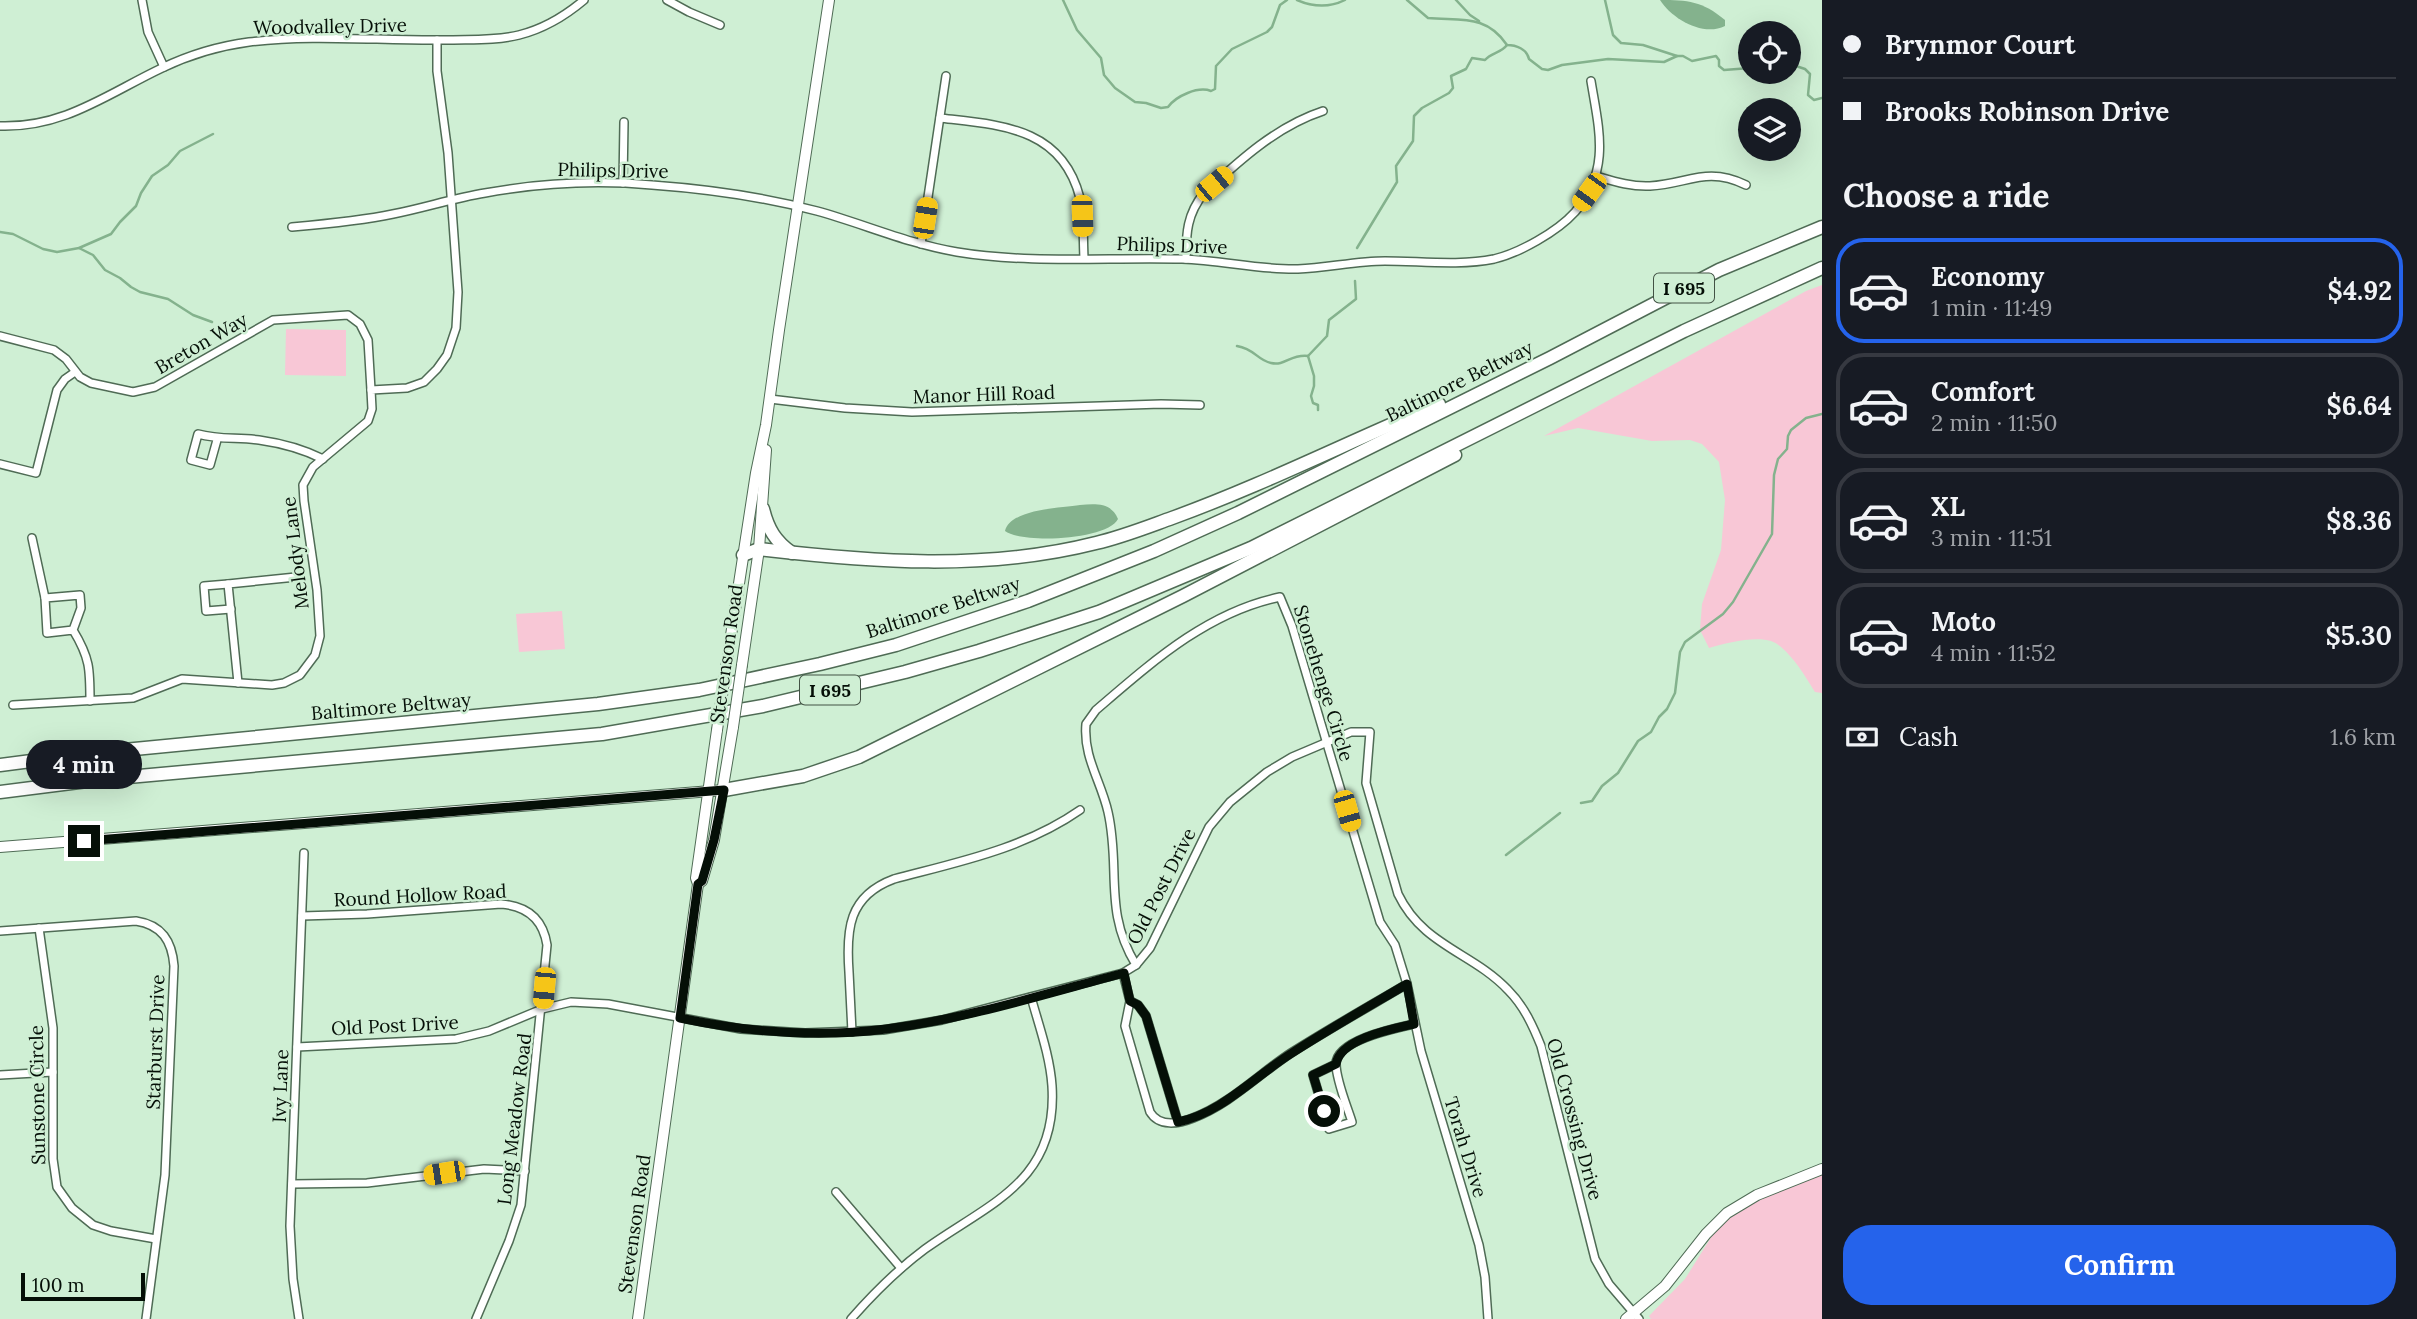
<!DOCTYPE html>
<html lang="en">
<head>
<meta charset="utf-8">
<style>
  :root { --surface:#171b24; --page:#242831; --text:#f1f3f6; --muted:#9ea1a6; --line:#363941; --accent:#2563eb }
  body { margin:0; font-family:Lora,serif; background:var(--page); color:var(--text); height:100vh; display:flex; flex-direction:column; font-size:26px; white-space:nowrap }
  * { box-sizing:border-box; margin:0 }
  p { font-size:23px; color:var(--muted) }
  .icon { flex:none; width:38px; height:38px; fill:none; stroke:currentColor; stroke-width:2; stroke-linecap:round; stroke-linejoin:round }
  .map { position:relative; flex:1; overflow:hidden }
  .sheet { display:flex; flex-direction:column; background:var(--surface); width:595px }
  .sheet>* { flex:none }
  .banner { display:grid; align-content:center; height:154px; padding:0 21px; background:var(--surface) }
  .tools { position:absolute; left:1738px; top:21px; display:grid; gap:14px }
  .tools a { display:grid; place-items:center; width:63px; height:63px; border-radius:50%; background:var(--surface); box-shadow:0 7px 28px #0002; font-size:35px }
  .scale { position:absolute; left:21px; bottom:18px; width:124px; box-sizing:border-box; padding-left:7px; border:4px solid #050f07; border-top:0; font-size:19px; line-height:24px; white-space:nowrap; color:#050f07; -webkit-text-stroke:5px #cfefd4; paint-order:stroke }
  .end { position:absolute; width:32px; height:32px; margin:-16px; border:9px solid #050f07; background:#fff; box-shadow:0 0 0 4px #fff }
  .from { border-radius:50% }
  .bubble { position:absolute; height:49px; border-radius:24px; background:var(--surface); box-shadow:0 7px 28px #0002; font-size:23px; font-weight:700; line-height:49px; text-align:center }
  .car { position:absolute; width:21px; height:42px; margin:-21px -10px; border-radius:9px; box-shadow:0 0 5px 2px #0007; background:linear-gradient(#f5c518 24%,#345 0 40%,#f5c518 0 76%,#345 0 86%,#f5c518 0) }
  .banner b { display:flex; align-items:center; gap:24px; height:66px; font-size:26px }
  .banner b+b { border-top:2px solid var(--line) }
  .banner i { width:18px; height:18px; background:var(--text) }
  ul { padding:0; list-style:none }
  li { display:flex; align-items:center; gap:21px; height:105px; margin:0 14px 10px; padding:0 7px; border:4px solid var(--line); border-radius:28px }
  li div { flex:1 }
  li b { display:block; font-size:26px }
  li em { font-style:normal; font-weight:700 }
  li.active { border-color:var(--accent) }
  li>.icon { width:63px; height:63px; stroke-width:1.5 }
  h2 { padding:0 21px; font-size:32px; line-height:84px }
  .pay { display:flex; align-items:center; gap:18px; height:77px; padding:0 21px; font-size:26px }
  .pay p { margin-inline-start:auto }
  .cta { display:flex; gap:14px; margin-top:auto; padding:14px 21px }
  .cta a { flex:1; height:80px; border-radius:28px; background:var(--accent); color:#fff; font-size:28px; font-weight:700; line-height:80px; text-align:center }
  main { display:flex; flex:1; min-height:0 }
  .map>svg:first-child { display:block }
  .green { fill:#f8c7d6 }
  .water { fill:#84b28d }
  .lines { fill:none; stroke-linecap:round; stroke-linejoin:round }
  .stream { stroke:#84b28d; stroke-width:2.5 }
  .street-casing { stroke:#4f6b55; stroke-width:10 }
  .secondary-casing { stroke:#4f6b55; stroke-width:12 }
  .highway-casing { stroke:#4f6b55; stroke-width:15 }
  .street { stroke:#fff; stroke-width:7 }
  .secondary { stroke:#fff; stroke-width:10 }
  .highway { stroke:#fff; stroke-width:12 }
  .secondary-bridge-casing { stroke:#4f6b55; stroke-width:12; stroke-linecap:butt }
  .secondary-bridge { stroke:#fff; stroke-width:10 }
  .route { stroke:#050f07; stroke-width:9 }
  .labels { text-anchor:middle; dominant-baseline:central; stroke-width:5; stroke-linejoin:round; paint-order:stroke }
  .shield { fill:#cfefd4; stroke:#425244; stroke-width:2 }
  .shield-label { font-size:18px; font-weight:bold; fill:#050f07 }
  .street-label { font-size:19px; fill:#050f07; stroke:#cfefd4 }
</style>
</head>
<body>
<main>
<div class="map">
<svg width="1822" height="1319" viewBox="0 0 1822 1319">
  <rect width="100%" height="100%" fill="#cfefd4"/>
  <g class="green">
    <path d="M1822,285v408l-7,-1c-9,-15 -27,-45 -44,-51 -17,-5 -45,2 -62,7l-9,-18 2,-26 19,-54 4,-50 -6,-38 -17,-18 -12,-4 -38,1 -74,-13 -34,8 262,-145z"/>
    <path d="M286,329l60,1v46l-61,-1z"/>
    <path d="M562,611l3,38 -46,3 -3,-38z"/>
    <path d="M1822,1175v144h-171l-2,-3 36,-37 30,-48 17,-15 39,-23z"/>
  </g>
  <g class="water">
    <path d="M1660,0c28,0 42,1 65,20v6c-22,11 -53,-7 -65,-26z"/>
    <path d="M1080,505c15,-1 31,-3 38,14 -10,21 -96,25 -113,12 5,-22 56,-23 75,-26z"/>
  </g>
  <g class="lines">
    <g class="stream">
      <path d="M1063,0l14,30 24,28 3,17 11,13 20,14 11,1 15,5 7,-1c8,-11 30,-21 43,-16l4,-2 1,-23 16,-17 35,-17 5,-5 8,-22 7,-5"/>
      <path d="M1297,0c16,7 32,8 48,0"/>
      <path d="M1407,0l21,18c33,3 58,-4 79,27 9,0 20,4 22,14l13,10 6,1 14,-5 46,-6 56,3 13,-6h6l9,5 24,-5 3,4v6l5,4 26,-2"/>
      <path d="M1456,0l14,15 9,6"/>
      <path d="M1605,0l8,35 8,8 22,2 34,11"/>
      <path d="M1788,68l5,-3 12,4 5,5 -2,21 6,5 8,-2"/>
      <path d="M1767,72l8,2 8,-2"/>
      <path d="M0,232l13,2 30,15 14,3 22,-4 32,-14 9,-12 16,-16 5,-13 11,-17 16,-11 12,-14 33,-17"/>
      <path d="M79,248l14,7 12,15 15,8 11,9 9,5 28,7 25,16 19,7"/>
      <path d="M1357,248l40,-66 -1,-16 17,-25 1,-25 8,-8 27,-15 4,-5 -2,-12 15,-7 6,-11 13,2c6,-7 16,-7 22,-15"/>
      <path d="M1237,346c18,3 20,14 34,17 15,3 19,-9 37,-7"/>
      <path d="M1308,356l19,-20 2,-16 27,-21 -1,-18"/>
      <path d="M1308,356l6,20v10l-3,10 2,7 5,2v5"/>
      <path d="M1581,803l11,-2 10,-15 16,-13 20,-32 13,-9 8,-15 8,-8 8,-16 5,-41 5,-10 38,-28 10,-12 39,-68 2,-59 4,-16 9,-10 1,-13 3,-6 15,-12 16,-4"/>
      <path d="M1506,855l54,-42"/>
    </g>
    <defs>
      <g id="street">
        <path d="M142,0l6,32 16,35"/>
        <path d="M667,0l22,12 31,13"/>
        <path d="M940,118c60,7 122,9 140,80 4,19 3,40 4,60"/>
        <path d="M0,126c64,2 107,-32 162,-58 27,-13 57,-22 87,-26 64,-8 131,-1 196,-2 24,-1 50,1 74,-5 24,-6 46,-19 65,-35"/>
        <path d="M1596,176c17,5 35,11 54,10 38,-2 56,-20 96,-1"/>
        <path d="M623,183l1,-61"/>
        <path d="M292,227c34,-3 68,-6 101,-13 31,-6 61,-16 92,-21 55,-10 112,-13 167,-8 55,4 112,12 165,26 47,13 92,33 140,41 72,12 151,5 225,7 39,1 77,11 116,10 29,-1 58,-8 87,-8 35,0 74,5 109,-2 25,-6 63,-27 81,-47 36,-42 24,-82 16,-131"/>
        <path d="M921,244l25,-168"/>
        <path d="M1186,259c0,-26 1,-45 18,-66 36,-33 73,-67 119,-82"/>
        <path d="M0,336l54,14 12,9 14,18 11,6 42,9 22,-5 118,-67 75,-5 12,9 8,16 3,50"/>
        <path d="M770,399l75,9 67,4 249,-8 39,1"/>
        <path d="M217,440l-7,25 -19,-5 7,-26c22,6 39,3 61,6 21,3 44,9 64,19"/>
        <path d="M0,464l36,9 21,-83 8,-11 10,-7"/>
        <path d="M32,538l13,60"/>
        <path d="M228,584l-24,2 2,25 25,-2"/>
        <path d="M73,630l8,-22 -1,-13 -35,3 2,35 26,-3c17,28 17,39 17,71"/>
        <path d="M238,683l-10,-99 68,-7"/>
        <path d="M13,705l120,-7 49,-19 90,6 12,-2 16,-8 15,-20 5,-19 -3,-46 -13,-89 -1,-16 10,-18 55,-46 4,-12 -1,-19 36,-2 17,-6 13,-13 10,-14 9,-27 2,-36 -10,-139 -11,-82v-31"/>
        <path d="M302,916l65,-2 134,-10c26,2 42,15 46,41l-26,260 -12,36 -33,78"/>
        <path d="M39,928l14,100v131l4,28 15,21 21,17 18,6 45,8"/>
        <path d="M0,931l136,-10c26,4 36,20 38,45l-9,209 -19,144"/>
        <path d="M1136,965c-33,-54 -15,-96 -28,-153 -7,-31 -25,-55 -22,-88l10,-14c55,-47 111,-98 184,-113l12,29 88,296 15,23 12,39 14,67 58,194 6,32 3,42"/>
        <path d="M1123,973l7,28 -5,25 25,86c9,15 28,12 43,6 37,-14 66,-44 98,-65 38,-24 77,-46 116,-69"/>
        <path d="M1130,1001l8,4 8,11 32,106"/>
        <path d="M852,1032c-1,-20 -2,-40 -3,-60 -3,-42 -1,-76 45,-93 64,-17 130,-30 186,-69"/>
        <path d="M297,1047l159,-8 33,-8 53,-22 29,-7 37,2 133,25 64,4 78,-3 59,-10 181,-47 13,-8 14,-17 59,-121 21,-25 37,-30 25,-15 59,-25h19l-4,51 32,111c25,52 74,58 110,96 16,16 25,36 33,56l54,213 14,25 30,35"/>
        <path d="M1336,1064l-23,11 16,54 23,-7c-5,-16 -16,-42 -16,-58 0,-24 60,-36 78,-40"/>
        <path d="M0,1075l53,-3"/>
        <path d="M292,1184l75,-1 117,-14 41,2"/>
        <path d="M836,1192l65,76"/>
        <path d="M299,1319l-6,-40 -3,-53 14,-373"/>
        <path d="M851,1319c22,-25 47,-50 74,-70 64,-46 133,-67 127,-163 -2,-30 -13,-60 -21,-89"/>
      </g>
      <g id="secondary">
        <path d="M742,665l17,-116 7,-99"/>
        <path d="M726,668l30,-195 10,-48 13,-95 50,-330"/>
        <path d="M0,847l724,-57"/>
        <path d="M698,884l4,-3 12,-41 19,-113"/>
        <path d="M638,1319l60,-435 -2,-6 21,-148"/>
        <path d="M1626,1319l39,-33 41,-52 21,-21 30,-18 65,-26"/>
      </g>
      <g id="highway">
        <path d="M763,509c5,20 12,32 29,44"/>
        <path d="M743,555l16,-6c112,13 227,22 337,-6 26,-6 51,-16 76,-25 91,-33 178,-77 267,-114"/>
        <path d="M0,765l93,-12 505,-49 101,-14 121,-26 76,-19 132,-44 126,-50 84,-38 312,-155 169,-88 103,-43"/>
        <path d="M724,790l79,-14 56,-19 324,-161 272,-141"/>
        <path d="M0,792l95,-12 507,-46 161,-28 142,-34 74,-21 120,-39 152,-64 433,-217 138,-63"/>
      </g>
    </defs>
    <use href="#street" class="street-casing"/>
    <use href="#secondary" class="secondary-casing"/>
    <use href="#highway" class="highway-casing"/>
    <use href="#street" class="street"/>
    <use href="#secondary" class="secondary"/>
    <use href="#highway" class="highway"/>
    <defs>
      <g id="secondary-bridge">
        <path d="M733,727l9,-62"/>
        <path d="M717,730l9,-62"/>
      </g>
    </defs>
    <use href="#secondary-bridge" class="secondary-bridge-casing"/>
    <use href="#secondary-bridge" class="secondary-bridge"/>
  </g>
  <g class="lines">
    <path class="route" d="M84,841l640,-51 -10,50 -12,41 -4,3 -18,134c67,14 138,20 206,11 80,-10 159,-35 238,-56l6,28 8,4 8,11 32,106c44,-9 77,-46 114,-69 37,-24 76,-46 115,-69l7,40c-22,5 -74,15 -78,40l-23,11 11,36"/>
  </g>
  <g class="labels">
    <g class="shield">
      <rect x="1654" y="273.5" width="60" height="29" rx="5"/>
      <rect x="800" y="675.5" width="60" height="29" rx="5"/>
    </g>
    <g class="shield-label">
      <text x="1684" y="288">I 695</text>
      <text x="830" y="690">I 695</text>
    </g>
    <g class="street-label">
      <text transform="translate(330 26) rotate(-1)">Woodvalley Drive</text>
      <text transform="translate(613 170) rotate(1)">Philips Drive</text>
      <text transform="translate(1172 245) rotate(2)">Philips Drive</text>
      <text transform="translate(201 343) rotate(-30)">Breton Way</text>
      <text transform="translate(1459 381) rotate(-26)">Baltimore Beltway</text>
      <text transform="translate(984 394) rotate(-2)">Manor Hill Road</text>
      <text transform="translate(295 553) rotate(-97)">Melody Lane</text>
      <text transform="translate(943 607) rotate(-18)">Baltimore Beltway</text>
      <text transform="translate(726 654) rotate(-82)">Stevenson Road</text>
      <text transform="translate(1324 683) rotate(73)">Stonehenge Circle</text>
      <text transform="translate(391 706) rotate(-5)">Baltimore Beltway</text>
      <text transform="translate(1161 886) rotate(-63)">Old Post Drive</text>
      <text transform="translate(420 895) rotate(-3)">Round Hollow Road</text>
      <text transform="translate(395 1025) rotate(-3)">Old Post Drive</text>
      <text transform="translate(155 1042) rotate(-88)">Starburst Drive</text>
      <text transform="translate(280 1086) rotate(-88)">Ivy Lane</text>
      <text transform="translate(37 1095) rotate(-91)">Sunstone Circle</text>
      <text transform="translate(514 1119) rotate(-83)">Long Meadow Road</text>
      <text transform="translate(1575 1119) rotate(75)">Old Crossing Drive</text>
      <text transform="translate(1466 1147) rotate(73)">Torah Drive</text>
      <text transform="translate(634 1224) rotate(-82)">Stevenson Road</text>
    </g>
  </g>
</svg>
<div class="tools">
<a><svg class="icon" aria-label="locate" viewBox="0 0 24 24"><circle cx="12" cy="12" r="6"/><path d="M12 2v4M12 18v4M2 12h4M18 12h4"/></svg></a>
<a><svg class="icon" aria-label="layers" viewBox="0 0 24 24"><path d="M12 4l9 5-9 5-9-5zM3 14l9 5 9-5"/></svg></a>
</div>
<div class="scale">100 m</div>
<i class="end from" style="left:1324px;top:1111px"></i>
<i class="end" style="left:84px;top:841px"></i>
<div class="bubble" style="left:26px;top:740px;width:116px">4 min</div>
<i class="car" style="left:1214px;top:184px;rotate:50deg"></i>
<i class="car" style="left:1589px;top:192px;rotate:216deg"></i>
<i class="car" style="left:1082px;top:216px;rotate:178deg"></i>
<i class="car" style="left:925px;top:218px;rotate:9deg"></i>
<i class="car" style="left:1347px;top:811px;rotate:164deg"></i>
<i class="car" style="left:544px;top:988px;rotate:185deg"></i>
<i class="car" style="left:444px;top:1173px;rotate:261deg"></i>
</div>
<section class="sheet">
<div class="banner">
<b><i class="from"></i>Brynmor Court</b>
<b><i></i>Brooks Robinson Drive</b>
</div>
<h2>Choose a ride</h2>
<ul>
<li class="active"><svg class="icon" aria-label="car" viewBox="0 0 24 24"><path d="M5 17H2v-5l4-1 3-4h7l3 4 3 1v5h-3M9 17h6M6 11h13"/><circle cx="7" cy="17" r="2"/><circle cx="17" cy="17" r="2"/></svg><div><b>Economy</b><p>1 min · 11:49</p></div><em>$4.92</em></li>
<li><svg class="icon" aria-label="car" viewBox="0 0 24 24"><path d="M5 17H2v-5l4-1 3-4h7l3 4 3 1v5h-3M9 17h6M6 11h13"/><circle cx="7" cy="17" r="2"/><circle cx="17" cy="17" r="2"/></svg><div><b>Comfort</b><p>2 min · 11:50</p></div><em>$6.64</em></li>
<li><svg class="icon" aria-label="car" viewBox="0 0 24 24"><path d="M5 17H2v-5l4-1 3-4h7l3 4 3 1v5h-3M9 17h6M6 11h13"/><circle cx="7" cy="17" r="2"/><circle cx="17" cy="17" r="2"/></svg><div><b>XL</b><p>3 min · 11:51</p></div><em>$8.36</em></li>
<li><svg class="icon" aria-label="car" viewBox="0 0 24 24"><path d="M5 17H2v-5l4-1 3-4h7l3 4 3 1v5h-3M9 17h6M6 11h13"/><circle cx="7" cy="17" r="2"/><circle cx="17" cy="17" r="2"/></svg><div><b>Moto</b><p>4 min · 11:52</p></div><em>$5.30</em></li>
</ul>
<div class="pay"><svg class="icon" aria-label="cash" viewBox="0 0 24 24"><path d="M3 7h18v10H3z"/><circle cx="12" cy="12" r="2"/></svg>Cash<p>1.6 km</p></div>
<div class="cta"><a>Confirm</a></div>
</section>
</main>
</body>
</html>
